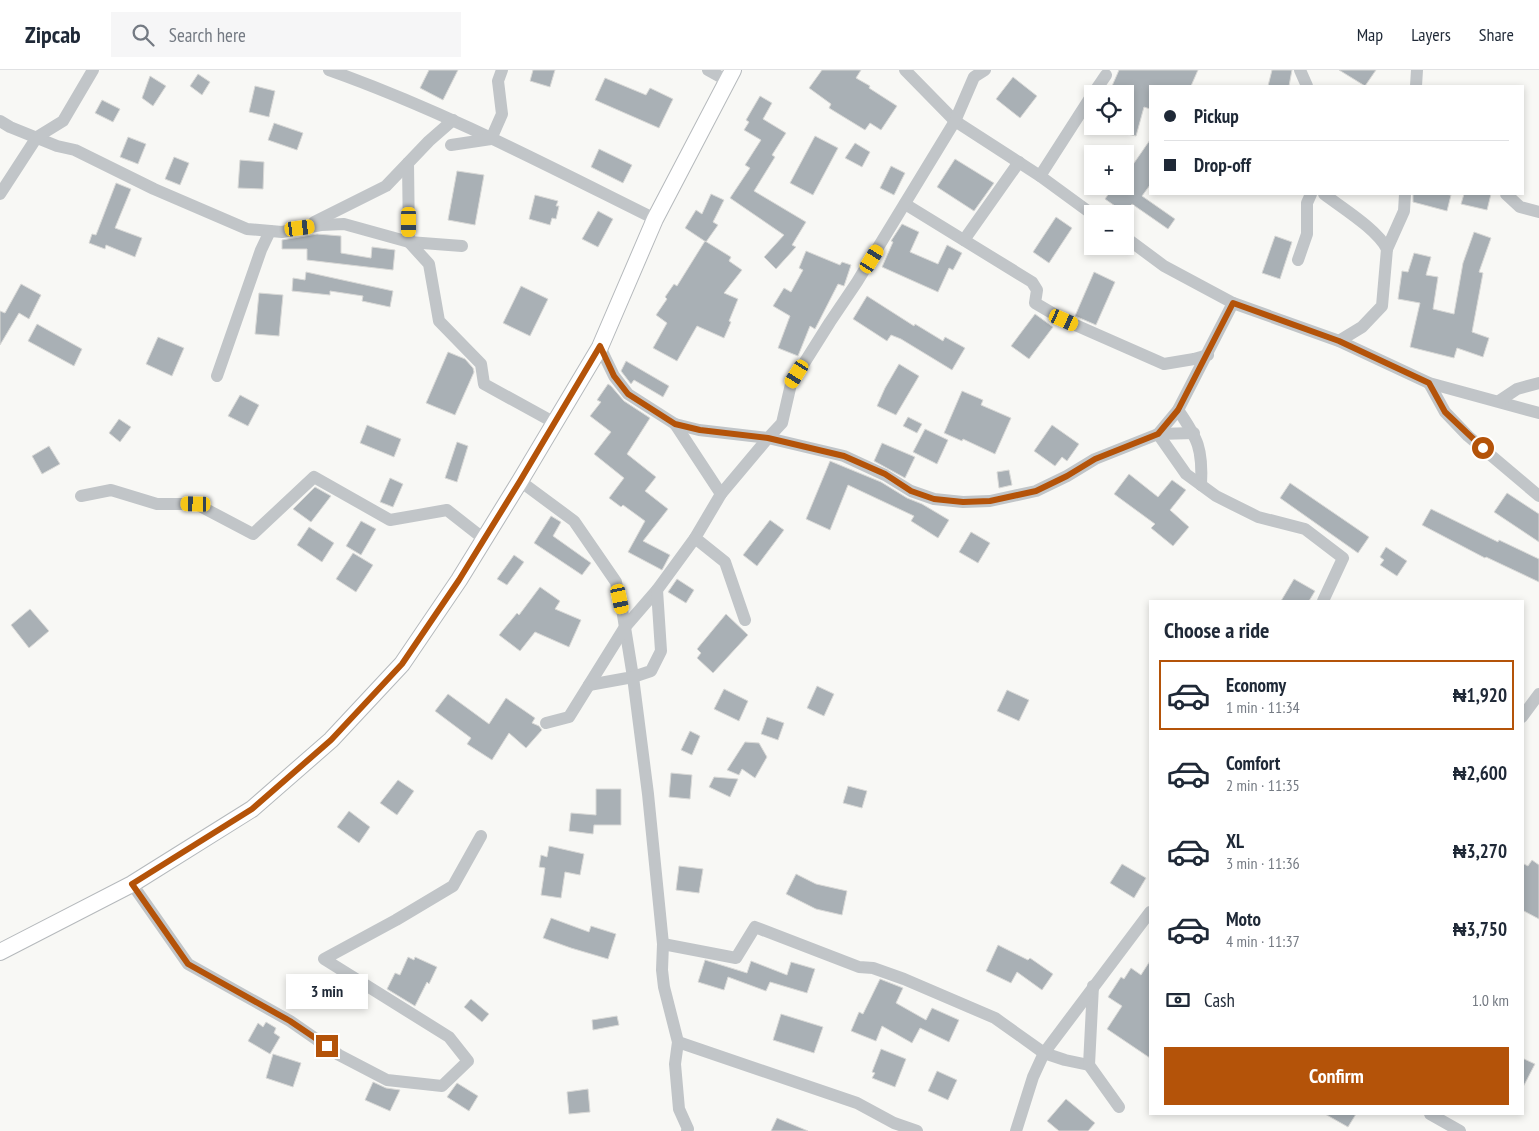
<!DOCTYPE html>
<html lang="en">
<head>
<meta charset="utf-8">
<style>
  :root { --surface:#fff; --page:#f6f6f7; --text:#1f2937; --muted:#747a83; --line:#e0e1e3; --accent:#b45309 }
  body { margin:0; font-family:"PT Sans Narrow",sans-serif; background:var(--page); color:var(--text); height:100vh; display:flex; flex-direction:column; font-size:19px; white-space:nowrap }
  * { box-sizing:border-box; margin:0 }
  p { font-size:16px; color:var(--muted) }
  .icon { flex:none; width:28px; height:28px; fill:none; stroke:currentColor; stroke-width:2; stroke-linecap:round; stroke-linejoin:round }
  .map { position:relative; flex:1; overflow:hidden }
  .drawer { position:absolute; left:1149px; top:530px; width:375px; height:515px; display:flex; flex-direction:column; background:var(--surface); border-radius:0px; box-shadow:0 2px 8px #0003 }
  .drawer>* { flex:none }
  .top-card { position:absolute; left:1149px; top:15px; width:375px; height:110px; border-radius:0px; box-shadow:0 2px 8px #0003; display:grid; align-content:center; height:110px; padding:0 15px; background:var(--surface) }
  .controls { position:absolute; left:1084px; top:15px; display:grid; gap:10px }
  .controls a { display:grid; place-items:center; width:50px; height:50px; border-radius:0px; background:var(--surface); box-shadow:0 2px 8px #0003; font-size:25px }
  .end { position:absolute; width:22px; height:22px; margin:-11px; border:6px solid #b45309; background:#fff; box-shadow:0 0 0 2px #fff }
  .from { border-radius:50% }
  .bubble { position:absolute; height:35px; border-radius:0px; background:var(--surface); box-shadow:0 2px 8px #0003; font-size:16px; font-weight:600; line-height:35px; text-align:center }
  .car { position:absolute; width:15px; height:30px; margin:-15px -8px; border-radius:6px; box-shadow:0 0 4px 1px #0007; background:linear-gradient(#f5c518 24%,#345 0 40%,#f5c518 0 76%,#345 0 86%,#f5c518 0) }
  .top-card b { display:flex; align-items:center; gap:18px; height:48px; font-size:19px }
  .top-card b+b { border-top:1px solid var(--line) }
  .top-card i { width:12px; height:12px; background:var(--text) }
  ul { padding:0; list-style:none }
  li { display:flex; align-items:center; gap:15px; height:70px; margin:0 10px 8px; padding:0 5px; border:2px solid transparent; border-radius:0px }
  li div { flex:1 }
  li b { display:block; font-size:19px }
  li em { font-style:normal; font-weight:600 }
  li.on { border-color:var(--accent) }
  li>.icon { width:45px; height:45px; stroke-width:1.5 }
  h2 { padding:0 15px; font-size:22px; line-height:60px }
  .pay { display:flex; align-items:center; gap:12px; height:55px; padding:0 15px; font-size:19px }
  .pay p { margin-inline-start:auto }
  .primary-button { display:flex; gap:10px; margin-top:auto; padding:10px 15px }
  .primary-button a { flex:1; height:58px; border-radius:0px; background:var(--accent); color:#fff; font-size:20px; font-weight:600; line-height:58px; text-align:center }
  header { display:flex; align-items:center; gap:30px; box-sizing:border-box; height:70px; padding:0 25px; background:var(--surface); border-bottom:1px solid var(--line) }
  header strong { font-size:24px }
  nav { display:flex; gap:28px; margin-inline-start:auto; font-size:18px }
  .search { width:350px; height:45px; background:var(--page); display:flex; align-items:center; gap:12px; box-sizing:border-box; padding:0 18px; border-radius:0px; color:var(--muted); font-size:19px }
  .map>svg:first-child { display:block }
  .building { fill:#a9b0b5; stroke:#d9d9d7 }
  .lines { fill:none; stroke-linecap:round; stroke-linejoin:round }
  .major-casing { stroke:#b5b9bc; stroke-width:18 }
  .minor { stroke:#c1c5c8; stroke-width:12 }
  .major { stroke:#fff; stroke-width:16 }
  .route { stroke:#b45309; stroke-width:6 }
</style>
</head>
<body>
<header>
<strong>Zipcab</strong>
<div class="search"><svg class="icon" aria-label="search" viewBox="0 0 24 24"><circle cx="10" cy="10" r="6"/><path d="M15 15l6 6"/></svg>Search here</div>
<nav><a>Map</a><a>Layers</a><a>Share</a></nav>
</header>
<div class="map">
<svg width="1539" height="1061" viewBox="0 0 1539 1061">
  <rect width="100%" height="100%" fill="#f8f8f5"/>
  <g class="building">
    <path d="M429,0h29l-15,30 -23,-12z"/>
    <path d="M533,0h22l-5,17 -20,-6z"/>
    <path d="M822,0h39l-5,8 14,8 -1,2 28,18 -16,24 -11,-7 -5,7 -36,-22 2,-4 -22,-16z"/>
    <path d="M1119,0h79l-7,16h-41v23l-6,-2 -8,29 -13,-3 4,-15h-2l6,-25 -19,-7z"/>
    <path d="M1272,0h20l-3,16h-21z"/>
    <path d="M1339,0h37l-11,16z"/>
    <path d="M198,4l12,8 -8,13 -12,-9z"/>
    <path d="M150,6l16,10 -13,20 -11,-8z"/>
    <path d="M1013,7l24,19 -17,22 -24,-19z"/>
    <path d="M605,8l41,17 4,-7 23,11 -14,29 -64,-28z"/>
    <path d="M255,16l20,5 -6,26 -20,-5z"/>
    <path d="M760,26l12,7 -9,16 23,14 -14,22 3,2 -21,34 52,31 -14,23 4,2 -20,22 -12,-12 20,-22 -54,-37 20,-30 -5,-3 16,-25 -17,-10 5,-8 -3,-2z"/>
    <path d="M102,30l18,9 -7,13 -18,-9z"/>
    <path d="M274,53l29,10 -6,17 -29,-10z"/>
    <path d="M815,66l23,12 -25,47 -23,-12z"/>
    <path d="M128,67l18,7 -8,20 -18,-7z"/>
    <path d="M1150,70v45l-8,11 33,23 -7,10 -36,-25 -7,9 -20,-14 9,-13h11v-10z"/>
    <path d="M855,73l15,9 -8,15 -17,-9z"/>
    <path d="M599,79l33,16 -9,18 -32,-16z"/>
    <path d="M174,87l15,6 -9,22 -15,-6z"/>
    <path d="M955,89l39,24 -20,28 -37,-24z"/>
    <path d="M240,90l24,2 -1,27 -25,-1z"/>
    <path d="M891,96l14,7 -11,22 -14,-7z"/>
    <path d="M457,101l27,4 -9,50 -27,-5z"/>
    <path d="M116,113l15,6 -16,39 27,10 -7,19 -29,-12 -1,4 -16,-6 3,-9 4,1z"/>
    <path d="M711,124l13,6 -11,22 5,3 -12,17 -21,-14 11,-18 6,4z"/>
    <path d="M1413,124h32l6,1 -4,16 -34,-9z"/>
    <path d="M1464,124h27l-4,16 -26,-6z"/>
    <path d="M535,125l23,6 -2,5h3l-3,13 -4,-1 -2,7 -21,-6z"/>
    <path d="M598,141l15,8 -15,28 -16,-8z"/>
    <path d="M1056,147l16,11 -23,35 -16,-11z"/>
    <path d="M902,154l17,8 -9,20 28,12 9,-19 15,8 -9,17 -4,-2 -11,24 -56,-25 11,-25 -2,-1z"/>
    <path d="M1474,162l17,6 -12,34 4,1 -11,59 17,6 -6,19 -26,-9 -3,10 -44,-11 10,-44 -22,-4 4,-28 6,1 6,-19 17,4 -5,18 12,2 -5,32 21,5 9,-51z"/>
    <path d="M317,164l24,2v17l30,5 1,-11 23,3 -2,20 -86,-10v-11h-25v-9z"/>
    <path d="M1275,166l17,6 -12,37 -18,-6z"/>
    <path d="M705,171l26,16 -2,4 13,9 -18,23 14,6 -9,22 2,1 -7,16 -27,-12 -20,35 -24,-13 14,-25 -11,-8 11,-16 -2,-2 9,-13 3,2z"/>
    <path d="M806,181l34,14 2,-3 9,3 -7,21 -6,-2 -23,45 -5,-3 -12,30 -20,-8 12,-32 -17,-10 11,-18 7,4 12,-22 -4,-2z"/>
    <path d="M306,202l87,19 -3,16 -28,-6 1,-5 -33,-5v4l-38,-4 1,-13 12,2z"/>
    <path d="M1094,202l21,10 -19,43 -21,-9z"/>
    <path d="M21,214l20,11 -12,24 -10,-6 -19,32v-34l5,2z"/>
    <path d="M521,216l27,13 -18,37 -27,-13z"/>
    <path d="M259,223l24,2 -4,41 -24,-2z"/>
    <path d="M867,226l47,30 1,-2 28,17 2,-4 20,11 -13,22 -51,-31 -10,-4 -4,6 -34,-22z"/>
    <path d="M1035,244l18,13 -24,32 -18,-13z"/>
    <path d="M37,254l45,25 -8,17 -46,-25z"/>
    <path d="M158,267l26,11 -12,28 -26,-12z"/>
    <path d="M448,282l17,7 8,9 1,4 -19,43 -29,-12z"/>
    <path d="M626,291l43,25 -6,11 -29,-17 -3,4 -10,-13z"/>
    <path d="M899,294l20,12 -23,39 -19,-9 8,-18z"/>
    <path d="M608,314l3,2 13,15 26,17 -23,36 29,23 -11,14 23,18 -25,32 27,14 -8,15 -34,-18 17,-31 -22,-16 -2,2 -12,-9 15,-20 -30,-24 17,-22 -21,-16 11,-14 -4,-2z"/>
    <path d="M962,321l21,9 -2,5 30,13 -16,36 -32,-15 -1,2 -18,-8z"/>
    <path d="M240,325l19,10 -11,21 -20,-10z"/>
    <path d="M908,347l14,7 -5,9 -14,-7z"/>
    <path d="M119,349l12,8 -11,15 -11,-9z"/>
    <path d="M367,355l34,14 -7,18 -34,-14z"/>
    <path d="M1052,355l27,19 -12,17 -5,-4 -7,9 -21,-15z"/>
    <path d="M925,359l23,11 -11,24 -24,-12z"/>
    <path d="M457,372l11,4 -11,36 -12,-4z"/>
    <path d="M882,373l33,14 -10,21 -31,-17z"/>
    <path d="M49,376l11,18 -18,10 -10,-18z"/>
    <path d="M830,391l51,21 26,16 15,6 27,16 -11,18 -27,-17 3,-5 -66,-31 -18,45 -24,-11z"/>
    <path d="M1009,400l3,15 -13,3 -2,-16z"/>
    <path d="M1129,404l29,23 14,-17 14,10 -16,20 19,17 -16,19 -22,-18 4,-4 -41,-30z"/>
    <path d="M390,408l13,6 -10,23 -13,-5z"/>
    <path d="M1290,413l79,54 -11,16 -78,-55z"/>
    <path d="M315,417l16,9 -20,26 -18,-13z"/>
    <path d="M1507,423l32,21v28l-45,-30z"/>
    <path d="M1431,439l67,33 1,-2 40,19v23l-53,-25 -1,1 -63,-33z"/>
    <path d="M551,446l10,6 -8,14 38,27 -9,12 -48,-32z"/>
    <path d="M770,450l14,10 -27,36 -14,-11z"/>
    <path d="M361,451l15,8 -15,26 -15,-9z"/>
    <path d="M309,457l25,16 -12,19 -25,-17z"/>
    <path d="M971,462l19,11 -12,20 -19,-11z"/>
    <path d="M1386,477l21,14 -10,15 -17,-11 4,-5 -4,-3z"/>
    <path d="M353,483l20,12 -17,27 -20,-13z"/>
    <path d="M514,485l10,7 -17,23 -10,-6z"/>
    <path d="M677,509l17,11 -8,13 -18,-11z"/>
    <path d="M1294,509l21,12 -6,10h-28z"/>
    <path d="M540,517l20,14 -5,8 26,11 -12,27 -34,-15 -15,19 -21,-16 18,-22 2,2z"/>
    <path d="M30,539l19,22 -20,17 -18,-23z"/>
    <path d="M726,544l22,21 -35,38 -16,-15 4,-5 -4,-4z"/>
    <path d="M817,616l17,8 -10,22 -17,-8z"/>
    <path d="M724,619l24,12 -9,20 -25,-12z"/>
    <path d="M1007,620l22,10 -10,21 -22,-10z"/>
    <path d="M448,624l41,30 17,-26 29,20 -3,5 7,3 3,4 -16,18 -17,-15 -17,27 -25,-16 4,-6 -36,-27z"/>
    <path d="M767,647l17,6 -6,17 -17,-6z"/>
    <path d="M690,661l10,5 -8,19 -11,-5z"/>
    <path d="M745,672l14,1 8,14 -12,21 -13,-9 -3,6 -12,-5z"/>
    <path d="M671,703l21,2 -2,24 -21,-2z"/>
    <path d="M714,707l24,2 -8,18 -21,-10z"/>
    <path d="M398,710l16,11 -17,24 -17,-12z"/>
    <path d="M848,716l19,5 -5,17 -19,-5z"/>
    <path d="M596,719h25v36h-27l-1,9 -24,-3 2,-18 25,2z"/>
    <path d="M349,741l21,16 -11,16 -22,-16z"/>
    <path d="M549,776l35,8 -4,21 -15,-3 -4,26 -20,-3 4,-27 -6,-1 2,-12 6,2z"/>
    <path d="M1532,790l7,5v54l-17,-9v-47l6,3z"/>
    <path d="M1122,794l24,14 -12,20 -24,-15z"/>
    <path d="M679,796l24,3 -4,24 -23,-3z"/>
    <path d="M796,804l20,10 31,7 -5,24 -26,-6 -30,-15z"/>
    <path d="M551,848l38,14 2,-6 25,8 -8,25 -37,-11 -28,-10z"/>
    <path d="M998,875l30,15 2,-2 23,16 -11,16 -25,-18 -6,11 -25,-12z"/>
    <path d="M408,887l6,3 1,-3 22,10 -8,17 -2,-2 -12,24 -28,-17 8,-16 5,2z"/>
    <path d="M705,890l42,13 4,-12 36,14 4,-13 24,7 -8,24 -37,-11 -4,9 -38,-14 -4,13 -26,-8z"/>
    <path d="M1150,891v97l-43,-29 15,-23 -14,-9 13,-20 3,2 7,-11 10,7z"/>
    <path d="M880,909l23,9 -7,15 30,17 6,-12 27,12 -10,22 -29,-14 -8,15 -30,-17 -6,15 -25,-10 8,-19 4,2z"/>
    <path d="M471,929l18,15 -7,8 -18,-15z"/>
    <path d="M781,944l42,13 -9,26 -41,-13z"/>
    <path d="M617,946l2,9 -26,5 -1,-10z"/>
    <path d="M266,952l10,6 -2,5 6,4 -10,17 -22,-13 10,-18 5,4z"/>
    <path d="M881,979l25,10 -11,28 -23,-9 3,-5 -3,-1z"/>
    <path d="M273,984l28,9 -8,24 -27,-9z"/>
    <path d="M1522,988l13,6 -13,25z"/>
    <path d="M937,1001l20,9 -9,20 -20,-9z"/>
    <path d="M373,1012l13,6 14,2 -10,21 -25,-11z"/>
    <path d="M457,1013l21,13 -9,15 -22,-14z"/>
    <path d="M588,1019l2,23 -21,2 -2,-22z"/>
    <path d="M1066,1029l29,24 -7,8h-29l-12,-10z"/>
    <path d="M1325,1044h31l-8,13z"/>
    <path d="M777,1048l31,13h-37z"/>
  </g>
  <g class="lines">
    <defs>
      <path id="major" d="M0,882l132,-68 120,-75 79,-69 71,-76 57,-84 61,-99 80,-134 55,-128 78,-149"/>
    </defs>
    <use href="#major" class="major-casing"/>
    <g class="minor">
      <path d="M329,0c113,40 219,96 326,149"/>
      <path d="M708,0l20,11"/>
      <path d="M905,0l50,51 85,55 52,38"/>
      <path d="M1300,0l7,16"/>
      <path d="M1416,16l1,-16"/>
      <path d="M1093,24l13,-19"/>
      <path d="M0,51l10,6 47,19 18,4 79,39 93,40 35,3 39,-7 23,-1 65,18 53,4"/>
      <path d="M451,75l40,-6 11,-25 -4,-33 4,-11"/>
      <path d="M408,93l1,79 20,22 10,57 42,43 3,20 71,39"/>
      <path d="M1040,106l52,-81"/>
      <path d="M0,124l37,-57 26,-16 30,-51"/>
      <path d="M1324,124c18,14 53,35 63,55"/>
      <path d="M1506,124l14,13 19,5"/>
      <path d="M905,134l127,78 5,8 -2,13 29,17 100,44 30,-5 14,-4"/>
      <path d="M314,152l72,-36 43,-45 24,-21"/>
      <path d="M1125,167l39,29 69,37 106,38 90,42 110,30"/>
      <path d="M964,170l55,-78"/>
      <path d="M1298,190l9,-26v-31l4,-9"/>
      <path d="M1339,271l23,-14 20,-21 5,-57 17,-38 1,-17"/>
      <path d="M600,277l14,29 14,18 47,30 24,6 69,8 14,-15 9,-39 39,-62 27,-40 98,-161 19,-44 11,-7"/>
      <path d="M217,306l44,-126 9,-19"/>
      <path d="M1429,313l16,29 23,24 71,60"/>
      <path d="M1499,331l18,-12 22,-6"/>
      <path d="M1178,340c20,29 25,39 23,75"/>
      <path d="M675,354l46,70 -26,44 30,24 20,58"/>
      <path d="M1158,364l28,40 30,22 42,21 47,12 38,29 -20,43"/>
      <path d="M1158,364l36,-1"/>
      <path d="M520,411l54,40 42,61 7,33 10,62 -44,8"/>
      <path d="M721,424l47,-56 76,18 41,19 26,16 23,8 29,3 27,-1 46,-10 31,-15 28,-17 63,-25 20,-24 55,-107"/>
      <path d="M81,426l30,-6 46,14h39l57,30 61,-57 76,43 57,-10 37,29"/>
      <path d="M1522,647l17,-23"/>
      <path d="M546,653l23,-6 56,-90 32,-37"/>
      <path d="M132,814l56,80 102,57 49,34 48,25 55,6 26,-25 -19,-24 -125,-78 72,-39 57,-34 28,-50"/>
      <path d="M663,874l73,14 19,-31 104,40 14,1 31,11 91,39 49,35 21,7 24,5"/>
      <path d="M1093,916l-4,79 30,42"/>
      <path d="M678,972l179,61 37,20 23,8"/>
      <path d="M1430,1044l30,17"/>
      <path d="M687,1061l1,-2 -9,-20 -4,-45 3,-22 -14,-55 -2,-17 1,-26 -15,-150 -15,-117 18,-6 10,-20 -4,-61 38,-52"/>
      <path d="M1016,1061l17,-54 11,-24 106,-141"/>
    </g>
    <use href="#major" class="major"/>
  </g>
  <g class="lines">
    <path class="route" d="M327,976l-37,-25 -102,-57 -56,-80 120,-75 79,-69 71,-76 57,-84 61,-99 80,-135 14,30 14,18 47,30 25,6 68,8 76,18 41,18 26,17 23,8 29,3 27,-1 46,-10 31,-15 28,-17 63,-25 20,-24 55,-107 106,38 90,42 16,29 38,36"/>
  </g>
</svg>
<div class="controls">
<a><svg class="icon" aria-label="locate" viewBox="0 0 24 24"><circle cx="12" cy="12" r="6"/><path d="M12 2v4M12 18v4M2 12h4M18 12h4"/></svg></a>
<a>+</a>
<a>−</a>
</div>
<i class="end from" style="left:1483px;top:378px"></i>
<i class="end" style="left:327px;top:976px"></i>
<div class="bubble" style="left:286px;top:904px;width:82px">3 min</div>
<i class="car" style="left:409px;top:152px;rotate:180deg"></i>
<i class="car" style="left:300px;top:158px;rotate:83deg"></i>
<i class="car" style="left:872px;top:189px;rotate:32deg"></i>
<i class="car" style="left:1064px;top:250px;rotate:114deg"></i>
<i class="car" style="left:797px;top:304px;rotate:212deg"></i>
<i class="car" style="left:196px;top:434px;rotate:271deg"></i>
<i class="car" style="left:620px;top:529px;rotate:168deg"></i>
<div class="top-card">
<b><i class="from"></i>Pickup</b>
<b><i></i>Drop-off</b>
</div>
<section class="drawer">
<h2>Choose a ride</h2>
<ul>
<li class="on"><svg class="icon" aria-label="car" viewBox="0 0 24 24"><path d="M5 17H2v-5l4-1 3-4h7l3 4 3 1v5h-3M9 17h6M6 11h13"/><circle cx="7" cy="17" r="2"/><circle cx="17" cy="17" r="2"/></svg><div><b>Economy</b><p>1 min · 11:34</p></div><em>₦1,920</em></li>
<li><svg class="icon" aria-label="car" viewBox="0 0 24 24"><path d="M5 17H2v-5l4-1 3-4h7l3 4 3 1v5h-3M9 17h6M6 11h13"/><circle cx="7" cy="17" r="2"/><circle cx="17" cy="17" r="2"/></svg><div><b>Comfort</b><p>2 min · 11:35</p></div><em>₦2,600</em></li>
<li><svg class="icon" aria-label="car" viewBox="0 0 24 24"><path d="M5 17H2v-5l4-1 3-4h7l3 4 3 1v5h-3M9 17h6M6 11h13"/><circle cx="7" cy="17" r="2"/><circle cx="17" cy="17" r="2"/></svg><div><b>XL</b><p>3 min · 11:36</p></div><em>₦3,270</em></li>
<li><svg class="icon" aria-label="car" viewBox="0 0 24 24"><path d="M5 17H2v-5l4-1 3-4h7l3 4 3 1v5h-3M9 17h6M6 11h13"/><circle cx="7" cy="17" r="2"/><circle cx="17" cy="17" r="2"/></svg><div><b>Moto</b><p>4 min · 11:37</p></div><em>₦3,750</em></li>
</ul>
<div class="pay"><svg class="icon" aria-label="cash" viewBox="0 0 24 24"><path d="M3 7h18v10H3z"/><circle cx="12" cy="12" r="2"/></svg>Cash<p>1.0 km</p></div>
<div class="primary-button"><a>Confirm</a></div>
</section>
</div>
</body>
</html>
